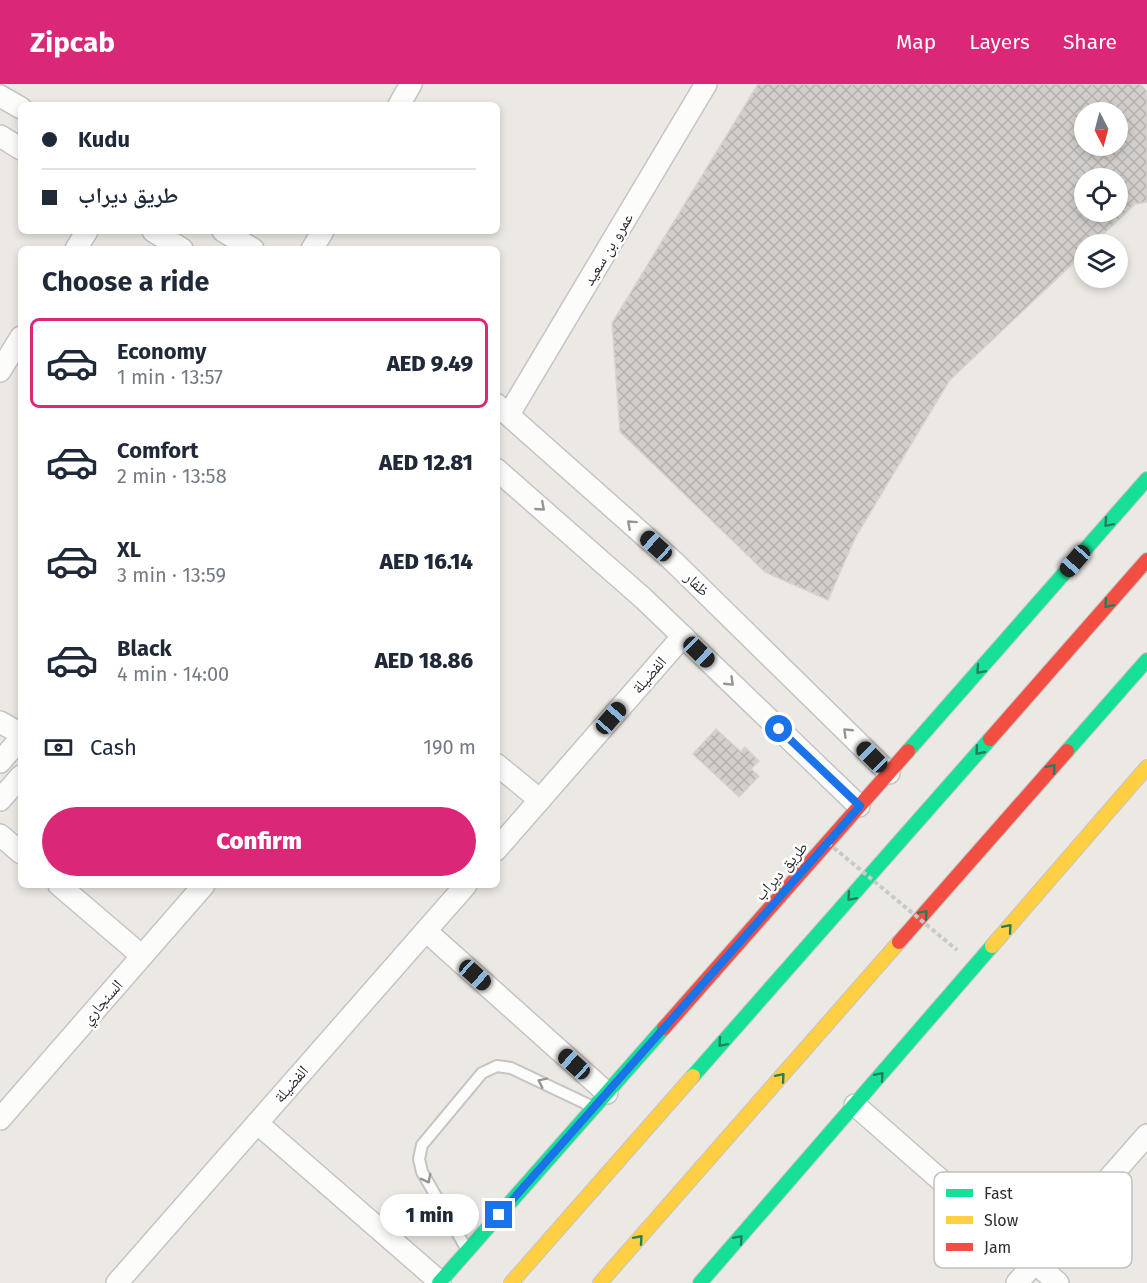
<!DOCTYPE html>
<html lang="en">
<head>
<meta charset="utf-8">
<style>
  :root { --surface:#fff; --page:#f2f2f3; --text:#1f2937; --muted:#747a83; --line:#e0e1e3; --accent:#db2777 }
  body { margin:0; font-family:"Fira Sans","Noto Naskh Arabic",sans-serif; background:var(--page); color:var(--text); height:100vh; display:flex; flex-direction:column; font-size:22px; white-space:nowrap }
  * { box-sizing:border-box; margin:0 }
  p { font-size:20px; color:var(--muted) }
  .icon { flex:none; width:33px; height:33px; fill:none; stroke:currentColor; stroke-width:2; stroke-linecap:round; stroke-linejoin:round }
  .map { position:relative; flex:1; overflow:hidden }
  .panel { position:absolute; left:18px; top:162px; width:482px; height:642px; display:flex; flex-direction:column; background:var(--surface); border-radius:9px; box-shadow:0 3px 9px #0003 }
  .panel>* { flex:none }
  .top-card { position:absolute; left:18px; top:18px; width:482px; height:132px; border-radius:9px; box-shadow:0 3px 9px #0003; display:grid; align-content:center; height:132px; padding:0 24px; background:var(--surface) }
  .needle { width:39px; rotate:174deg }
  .controls { position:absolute; left:1074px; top:18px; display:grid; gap:12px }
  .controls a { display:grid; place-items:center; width:54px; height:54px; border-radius:50%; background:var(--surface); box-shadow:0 3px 9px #0003; font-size:30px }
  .end { position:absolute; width:27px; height:27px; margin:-14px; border:8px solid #1a73e8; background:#fff; box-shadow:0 0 0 3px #fff }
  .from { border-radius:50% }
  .bubble { position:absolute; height:42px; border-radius:21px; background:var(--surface); box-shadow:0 3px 9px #0003; font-size:20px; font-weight:800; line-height:42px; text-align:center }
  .car { position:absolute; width:18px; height:36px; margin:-18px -9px; border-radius:8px; box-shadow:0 0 4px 2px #0007; background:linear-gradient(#222 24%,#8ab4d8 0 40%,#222 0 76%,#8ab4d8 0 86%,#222 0) }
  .top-card b { display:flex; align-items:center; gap:21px; height:57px; font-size:22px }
  .top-card b+b { border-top:2px solid var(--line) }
  .top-card i { width:15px; height:15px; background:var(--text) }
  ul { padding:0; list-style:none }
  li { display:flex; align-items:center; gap:18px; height:90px; margin:0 12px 9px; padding:0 12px; border:3px solid transparent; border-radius:9px }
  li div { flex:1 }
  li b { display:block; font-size:22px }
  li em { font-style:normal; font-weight:800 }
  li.on { border-color:var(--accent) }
  li>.icon { width:54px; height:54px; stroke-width:1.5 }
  h2 { padding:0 24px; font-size:27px; line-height:72px }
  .pay { display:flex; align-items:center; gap:15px; height:66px; padding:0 24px; font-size:22px }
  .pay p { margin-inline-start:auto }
  .primary-button { display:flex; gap:12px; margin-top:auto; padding:12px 24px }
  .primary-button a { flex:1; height:69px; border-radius:36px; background:var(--accent); color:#fff; font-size:24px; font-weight:800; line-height:69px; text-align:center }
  header { display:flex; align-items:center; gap:36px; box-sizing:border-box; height:84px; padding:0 30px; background:var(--accent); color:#fff }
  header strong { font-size:28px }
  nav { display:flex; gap:33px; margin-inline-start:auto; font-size:21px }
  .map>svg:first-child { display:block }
  .building { fill:url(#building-cross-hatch); stroke:#d7d4d0; stroke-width:1.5; fill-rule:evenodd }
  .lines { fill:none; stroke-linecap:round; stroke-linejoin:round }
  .lane-casing { stroke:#c5c4c5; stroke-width:14 }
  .street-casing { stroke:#c5c4c5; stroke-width:24 }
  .fast-casing { stroke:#c5c4c5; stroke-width:16 }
  .slow-casing { stroke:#c5c4c5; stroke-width:16 }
  .jam-casing { stroke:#c5c4c5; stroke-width:16 }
  .lane { stroke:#fcfcfb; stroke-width:10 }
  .street { stroke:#fcfcfb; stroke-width:21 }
  .fast { stroke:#16e098; stroke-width:14 }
  .slow { stroke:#ffcf43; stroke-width:14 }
  .jam { stroke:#f24e42; stroke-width:14 }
  .path-bridge { stroke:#c9c9c8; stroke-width:4; stroke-dasharray:4.5 3; stroke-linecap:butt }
  .oneway { stroke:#959594 }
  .oneway2 { stroke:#237e5e }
  .route { stroke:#1a73e8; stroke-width:8 }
  .labels { text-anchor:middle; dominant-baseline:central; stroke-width:5; stroke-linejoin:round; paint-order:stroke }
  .street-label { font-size:16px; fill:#2e2e2e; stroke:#fff }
  .key { fill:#fff; stroke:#c0c0c0; stroke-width:1.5 }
  .key-label { font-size:16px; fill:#2e2e2e }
</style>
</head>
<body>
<header>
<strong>Zipcab</strong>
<nav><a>Map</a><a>Layers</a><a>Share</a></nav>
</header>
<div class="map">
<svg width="1147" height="1199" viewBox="0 0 1147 1199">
  <defs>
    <pattern id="building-cross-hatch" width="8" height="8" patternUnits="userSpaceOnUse" patternTransform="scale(1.5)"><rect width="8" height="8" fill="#d1cecb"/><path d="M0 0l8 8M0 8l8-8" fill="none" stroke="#b4b1af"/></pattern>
  </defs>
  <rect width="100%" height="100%" fill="#ece8e4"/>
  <g class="building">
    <path d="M758,0h382l7,7v111l-12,2 -42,40h-9v9l-135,128 -94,157 -27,62 -63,-28 -145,-140 -8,-109zM1084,28h34v34h-34zM1084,94h34v34h-34z"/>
    <path d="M716,645l25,23 4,-5 14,14 -8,8 8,7 -20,21 -46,-43z"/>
  </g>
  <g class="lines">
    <defs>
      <path id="lane" d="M466,1164l-44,-76 -3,-13 3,-14 60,-72 15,-7 14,2 80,38"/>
      <g id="street">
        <path d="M0,12l21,12"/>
        <path d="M399,21l12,-21"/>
        <path d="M0,52l21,13"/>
        <path d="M153,147l29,18"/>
        <path d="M223,147l30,18"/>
        <path d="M76,165l11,-18"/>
        <path d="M312,165l11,-18"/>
        <path d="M0,287l21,-34"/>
        <path d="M496,320l177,157 216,212"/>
        <path d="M509,330l197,-330"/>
        <path d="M496,385l148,130 215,207"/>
        <path d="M0,638l21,12"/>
        <path d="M0,678l21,-24"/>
        <path d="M496,680l44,36"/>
        <path d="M0,716l21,-24"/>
        <path d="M0,751l21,18"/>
        <path d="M496,766l187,-214"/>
        <path d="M59,801l83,71"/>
        <path d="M426,847l181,162"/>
        <path d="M855,1021l203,178"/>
        <path d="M0,1035l204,-234"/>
        <path d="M257,1039l183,159"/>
        <path d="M117,1199l349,-398"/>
        <path d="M1017,1199l130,-148"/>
      </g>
      <g id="fast">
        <path d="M908,667l239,-272"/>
        <path d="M1067,667l80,-91"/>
        <path d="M693,992l297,-337"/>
        <path d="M439,1199l225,-255"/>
        <path d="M700,1199l292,-337"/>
      </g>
      <g id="slow">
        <path d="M992,862l155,-179"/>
        <path d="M511,1199l182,-207"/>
        <path d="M600,1199l299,-341"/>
      </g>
      <g id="jam">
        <path d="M990,655l157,-179"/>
        <path d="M899,858l168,-191"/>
        <path d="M664,944l244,-277"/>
      </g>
    </defs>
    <use href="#lane" class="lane-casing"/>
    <use href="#street" class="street-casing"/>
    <use href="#fast" class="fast-casing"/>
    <use href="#slow" class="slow-casing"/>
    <use href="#jam" class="jam-casing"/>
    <use href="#lane" class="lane"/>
    <use href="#street" class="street"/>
    <use href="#fast" class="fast"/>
    <use href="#slow" class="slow"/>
    <use href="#jam" class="jam"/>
    <path class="path-bridge" d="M828,759l129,107"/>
  </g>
  <defs><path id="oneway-chevron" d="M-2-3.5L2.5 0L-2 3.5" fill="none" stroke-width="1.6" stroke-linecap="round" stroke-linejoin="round" transform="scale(1.5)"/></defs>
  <g class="oneway">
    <use href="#oneway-chevron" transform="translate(541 423) rotate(41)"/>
    <use href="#oneway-chevron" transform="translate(631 440) rotate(-138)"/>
    <use href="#oneway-chevron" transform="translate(730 598) rotate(44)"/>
    <use href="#oneway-chevron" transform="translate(847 648) rotate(-136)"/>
    <use href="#oneway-chevron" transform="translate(542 998) rotate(-154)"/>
    <use href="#oneway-chevron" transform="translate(427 1095) rotate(62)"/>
  </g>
  <g class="oneway2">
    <use href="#oneway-chevron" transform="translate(1108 439) rotate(131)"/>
    <use href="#oneway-chevron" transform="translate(1108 520) rotate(131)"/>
    <use href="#oneway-chevron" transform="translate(980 586) rotate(131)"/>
    <use href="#oneway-chevron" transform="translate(979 667) rotate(131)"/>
    <use href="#oneway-chevron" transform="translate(1052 684) rotate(-49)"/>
    <use href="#oneway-chevron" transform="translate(851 813) rotate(131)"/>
    <use href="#oneway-chevron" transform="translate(924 830) rotate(-49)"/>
    <use href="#oneway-chevron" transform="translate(1008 844) rotate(-49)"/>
    <use href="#oneway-chevron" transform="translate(722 959) rotate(131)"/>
    <use href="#oneway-chevron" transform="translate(880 992) rotate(-49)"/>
    <use href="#oneway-chevron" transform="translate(781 993) rotate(-49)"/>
    <use href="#oneway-chevron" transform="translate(639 1155) rotate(-49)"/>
    <use href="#oneway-chevron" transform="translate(739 1155) rotate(-49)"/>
  </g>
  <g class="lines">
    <path class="route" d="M499,1131l361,-409 -81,-77"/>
  </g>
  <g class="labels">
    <g class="street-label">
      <text transform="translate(608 165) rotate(-59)">عمرو بن سعيد</text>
      <text transform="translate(697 500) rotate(44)">ظفار</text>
      <text transform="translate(649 591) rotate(-49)">الفضيلة</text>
      <text transform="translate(781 787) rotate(-49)">طريق ديراب</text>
      <text transform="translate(102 918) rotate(-49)">السنجاري</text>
      <text transform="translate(291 1000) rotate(-49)">الفضيلة</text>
    </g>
  </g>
  <rect x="934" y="1088" width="198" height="96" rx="9" class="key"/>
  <rect x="946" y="1105" width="27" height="8" fill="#16e098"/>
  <rect x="946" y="1132" width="27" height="8" fill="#ffcf43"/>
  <rect x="946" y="1159" width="27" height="8" fill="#f24e42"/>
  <g class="key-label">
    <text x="984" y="1115">Fast</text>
    <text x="984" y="1142">Slow</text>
    <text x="984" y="1169">Jam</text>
  </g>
</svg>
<div class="controls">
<a><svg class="needle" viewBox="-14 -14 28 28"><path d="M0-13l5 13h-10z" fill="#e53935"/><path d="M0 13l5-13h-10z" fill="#747a83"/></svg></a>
<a><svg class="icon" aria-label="locate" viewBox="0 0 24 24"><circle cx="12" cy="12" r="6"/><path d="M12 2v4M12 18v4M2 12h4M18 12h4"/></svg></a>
<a><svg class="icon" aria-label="layers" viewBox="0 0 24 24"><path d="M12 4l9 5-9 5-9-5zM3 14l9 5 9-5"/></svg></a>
</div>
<i class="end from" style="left:779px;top:645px"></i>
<i class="end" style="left:499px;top:1131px"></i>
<div class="bubble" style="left:380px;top:1110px;width:99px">1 min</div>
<i class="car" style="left:656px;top:462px;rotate:312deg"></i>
<i class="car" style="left:1075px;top:477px;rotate:221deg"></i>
<i class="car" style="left:699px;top:568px;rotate:134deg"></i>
<i class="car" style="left:611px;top:634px;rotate:41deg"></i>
<i class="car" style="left:872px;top:673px;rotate:315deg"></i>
<i class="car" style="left:475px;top:891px;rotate:132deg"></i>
<i class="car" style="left:574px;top:980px;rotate:312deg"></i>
<div class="top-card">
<b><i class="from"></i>Kudu</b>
<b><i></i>طريق ديراب</b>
</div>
<section class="panel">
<h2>Choose a ride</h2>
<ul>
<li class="on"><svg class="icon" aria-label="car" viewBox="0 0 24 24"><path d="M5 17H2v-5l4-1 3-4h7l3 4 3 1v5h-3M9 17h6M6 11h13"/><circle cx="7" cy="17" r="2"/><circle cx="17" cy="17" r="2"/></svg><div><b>Economy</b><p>1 min · 13:57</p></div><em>AED 9.49</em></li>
<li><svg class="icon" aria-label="car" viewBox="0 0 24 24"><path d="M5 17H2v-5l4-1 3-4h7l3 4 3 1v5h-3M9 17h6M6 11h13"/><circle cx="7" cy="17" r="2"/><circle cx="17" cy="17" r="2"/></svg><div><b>Comfort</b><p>2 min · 13:58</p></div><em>AED 12.81</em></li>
<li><svg class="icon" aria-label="car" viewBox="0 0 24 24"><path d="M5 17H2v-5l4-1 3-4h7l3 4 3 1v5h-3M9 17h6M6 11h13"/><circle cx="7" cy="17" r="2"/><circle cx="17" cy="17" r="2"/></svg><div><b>XL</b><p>3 min · 13:59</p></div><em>AED 16.14</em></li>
<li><svg class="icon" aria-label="car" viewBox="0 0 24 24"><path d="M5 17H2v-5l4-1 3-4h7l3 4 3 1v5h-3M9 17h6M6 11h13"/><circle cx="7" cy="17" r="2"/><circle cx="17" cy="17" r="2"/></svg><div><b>Black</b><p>4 min · 14:00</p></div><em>AED 18.86</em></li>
</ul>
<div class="pay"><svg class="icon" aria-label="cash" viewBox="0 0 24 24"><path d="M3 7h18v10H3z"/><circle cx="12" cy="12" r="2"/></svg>Cash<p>190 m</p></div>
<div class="primary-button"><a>Confirm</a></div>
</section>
</div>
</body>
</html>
